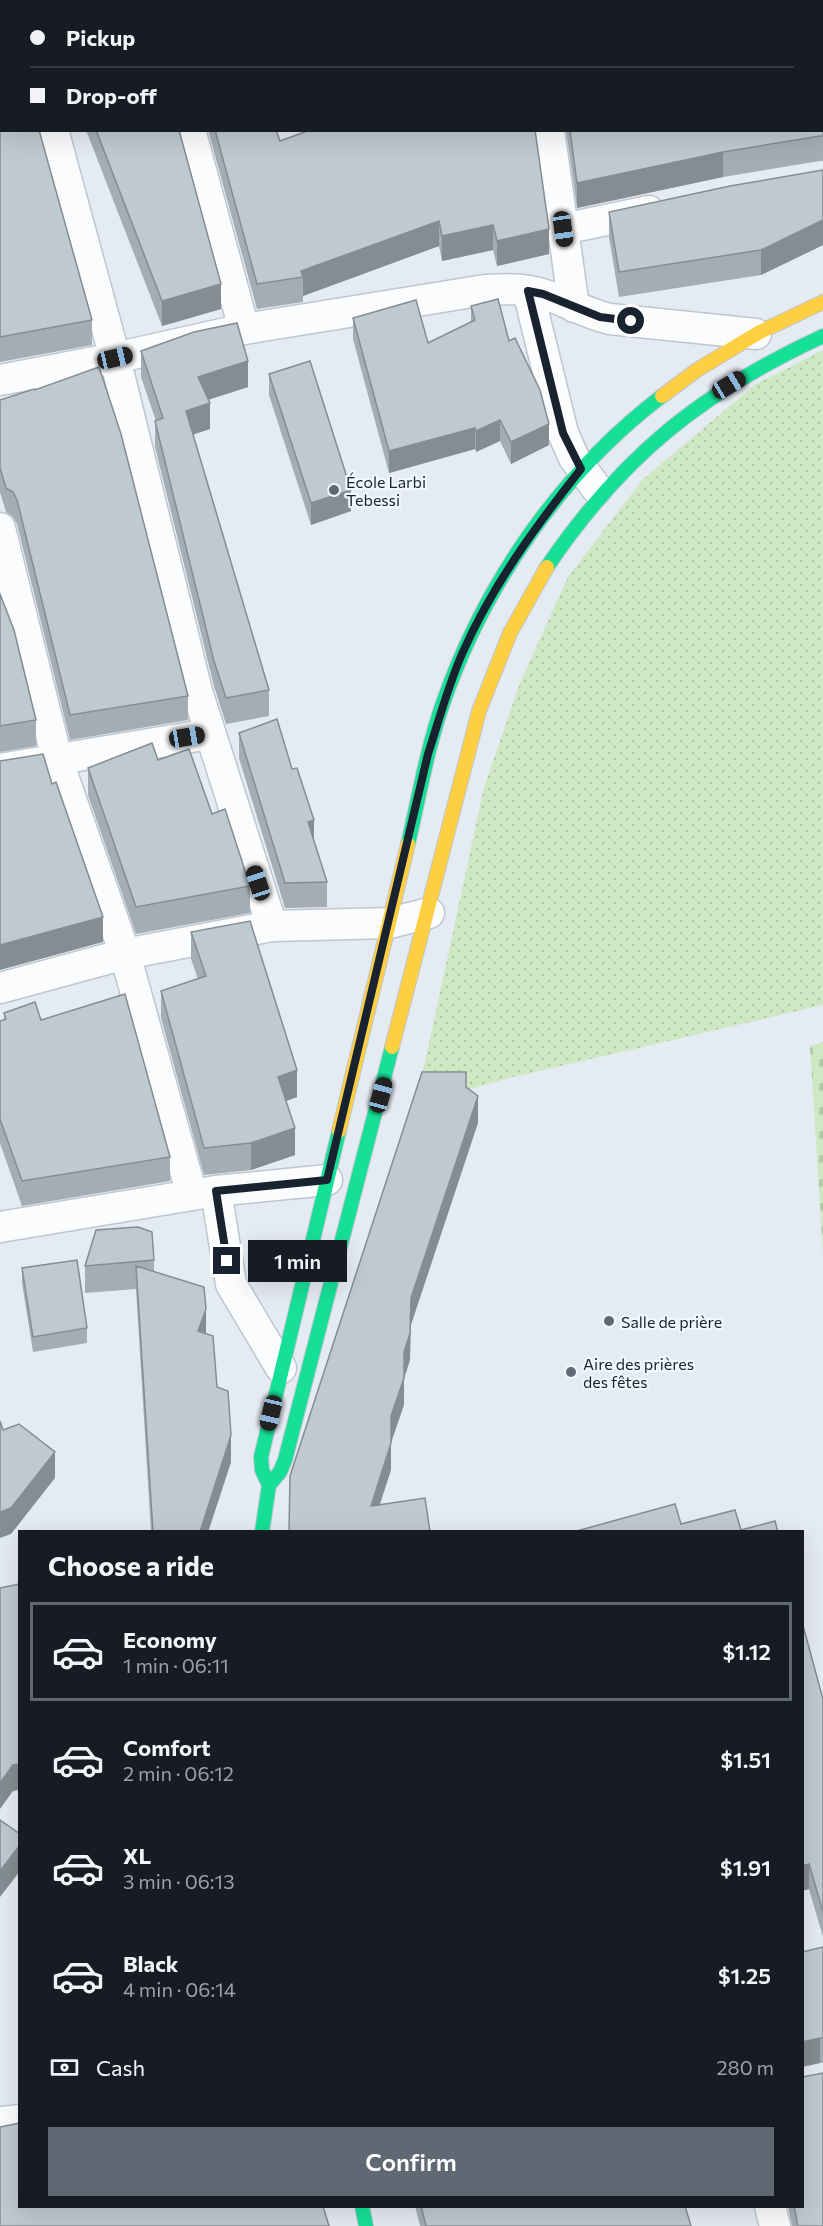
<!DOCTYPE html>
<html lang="en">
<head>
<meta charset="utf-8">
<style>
  :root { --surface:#171b24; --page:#20242c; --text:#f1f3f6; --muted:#9ea1a6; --line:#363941; --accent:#606973 }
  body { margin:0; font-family:Commissioner,sans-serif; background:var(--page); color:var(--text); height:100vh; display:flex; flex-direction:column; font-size:22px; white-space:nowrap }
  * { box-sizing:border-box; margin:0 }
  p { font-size:20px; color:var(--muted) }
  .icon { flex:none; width:33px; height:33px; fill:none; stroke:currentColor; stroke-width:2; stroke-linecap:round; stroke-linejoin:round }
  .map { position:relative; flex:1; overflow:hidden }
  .side { position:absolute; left:18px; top:1530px; width:786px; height:678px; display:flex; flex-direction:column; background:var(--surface); border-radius:0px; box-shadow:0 6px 24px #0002 }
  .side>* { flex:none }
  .banner { position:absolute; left:0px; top:0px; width:824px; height:132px; box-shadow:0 6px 24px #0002; display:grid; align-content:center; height:132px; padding:0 30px; background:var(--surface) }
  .end { position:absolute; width:27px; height:27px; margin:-14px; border:8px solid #19232f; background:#fff; box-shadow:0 0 0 3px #fff }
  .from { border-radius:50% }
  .bubble { position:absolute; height:42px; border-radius:0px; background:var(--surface); box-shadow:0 6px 24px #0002; font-size:20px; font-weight:600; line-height:42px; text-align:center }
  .car { position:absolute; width:18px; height:36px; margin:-18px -9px; border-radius:8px; box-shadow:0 0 4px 2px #0007; background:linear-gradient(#222 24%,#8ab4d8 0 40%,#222 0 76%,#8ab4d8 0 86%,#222 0) }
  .banner b { display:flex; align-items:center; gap:21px; height:57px; font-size:22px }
  .banner b+b { border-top:2px solid var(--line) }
  .banner i { width:15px; height:15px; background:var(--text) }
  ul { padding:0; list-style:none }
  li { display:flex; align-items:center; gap:18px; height:99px; margin:0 12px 9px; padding:0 18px; border:3px solid transparent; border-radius:0px }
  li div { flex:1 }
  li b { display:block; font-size:22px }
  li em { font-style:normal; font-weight:600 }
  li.active { border-color:var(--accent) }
  li>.icon { width:54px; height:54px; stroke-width:1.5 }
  h2 { padding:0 30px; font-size:27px; line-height:72px }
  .pay { display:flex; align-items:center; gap:15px; height:66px; padding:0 30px; font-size:22px }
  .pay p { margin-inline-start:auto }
  .action { display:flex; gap:12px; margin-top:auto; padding:12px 30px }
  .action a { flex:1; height:69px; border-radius:0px; background:var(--accent); color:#fff; font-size:24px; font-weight:600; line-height:69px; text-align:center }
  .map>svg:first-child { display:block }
  .cemetery { fill:url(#cemetery-stones) }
  .park { fill:url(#park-dots) }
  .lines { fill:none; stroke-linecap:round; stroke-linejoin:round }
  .street-casing { stroke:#bec6cf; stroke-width:33 }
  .fast-casing { stroke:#bec6cf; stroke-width:16 }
  .slow-casing { stroke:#bec6cf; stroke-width:16 }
  .street { stroke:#fbfcfd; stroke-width:30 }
  .fast { stroke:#16e098; stroke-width:14 }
  .slow { stroke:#ffcf43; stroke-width:14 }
  .wall { fill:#a3adb3 }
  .shaded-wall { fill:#858d92 }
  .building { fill:#bec9d0; stroke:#858d92; stroke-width:1.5 }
  .route { stroke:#19232f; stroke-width:8 }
  .poi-dot { fill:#606973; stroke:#f1f7fe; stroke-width:2 }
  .labels { text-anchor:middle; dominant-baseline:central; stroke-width:4.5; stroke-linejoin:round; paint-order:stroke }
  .poi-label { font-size:16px; fill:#19232f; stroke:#f1f7fe; text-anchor:start }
</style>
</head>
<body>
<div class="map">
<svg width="823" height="2226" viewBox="0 0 823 2226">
  <defs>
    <pattern id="cemetery-stones" width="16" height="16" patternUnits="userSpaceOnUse" patternTransform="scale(1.5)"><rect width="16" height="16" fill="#cee8c3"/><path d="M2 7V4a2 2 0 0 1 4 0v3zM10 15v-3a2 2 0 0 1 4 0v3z" fill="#b0c7a8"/></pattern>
    <pattern id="park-dots" width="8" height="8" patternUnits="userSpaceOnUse" patternTransform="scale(1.5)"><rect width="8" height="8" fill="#cee8c3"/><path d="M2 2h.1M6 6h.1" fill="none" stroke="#b0c7a8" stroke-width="1.8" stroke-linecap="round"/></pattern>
  </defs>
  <rect width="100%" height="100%" fill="#e5ebf2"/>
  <path class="cemetery" d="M823,1042v212l-13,-208z"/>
  <path class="park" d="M823,350v655l-314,73 -93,26 68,-317 36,-104 48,-106 75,-98 113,-95z"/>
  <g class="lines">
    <defs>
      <g id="street">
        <path d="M152,0l1,2"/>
        <path d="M53,130l62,228 82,333 75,235"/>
        <path d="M190,130l54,199"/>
        <path d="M549,130l25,177"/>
        <path d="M563,229l86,-18"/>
        <path d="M528,291l35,142 11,25 23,31"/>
        <path d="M0,380l115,-22 129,-29 241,-39c19,-1 39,-2 57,4 24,6 44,20 68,25l146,15"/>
        <path d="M0,528l57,231 68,195 67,241"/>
        <path d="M0,769l209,-35"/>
        <path d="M0,988l125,-34 147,-28 118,-3 39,-10"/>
        <path d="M216,1191l15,93 50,84"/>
        <path d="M0,1227l216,-36 111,-11"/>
        <path d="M0,2122l20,-2"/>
        <path d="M770,2206l5,20"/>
      </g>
      <g id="fast">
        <path d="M547,567c75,-111 155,-175 276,-231"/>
        <path d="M408,844c11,-47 19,-95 35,-141 42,-120 118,-230 219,-307"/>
        <path d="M269,1485l11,-13 5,-12 107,-413"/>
        <path d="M262,1532l7,-47 -7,-15 -1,-13 78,-326"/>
        <path d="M362,2206l4,20"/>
      </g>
      <g id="slow">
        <path d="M662,396l35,-26 61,-37 65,-31"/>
        <path d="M392,1047l87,-336 31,-78 37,-66"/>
        <path d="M339,1131l69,-287"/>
      </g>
    </defs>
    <use href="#street" class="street-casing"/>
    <use href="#fast" class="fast-casing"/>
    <use href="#slow" class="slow-casing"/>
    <use href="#street" class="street"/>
    <use href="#fast" class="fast"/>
    <use href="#slow" class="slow"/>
  </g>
  <g class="wall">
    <path d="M0,0l2,2 90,318v25l-92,17z"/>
    <path d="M445,0h378v161h-3l-97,16 -146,31 -11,-78h256v-128h-376z"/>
    <path d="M86,130h93l42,179 -59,17z"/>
    <path d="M208,130h68l4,11 30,-11 239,124 -52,12 -4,-16 -51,11 -3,-15 -136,50v6l-46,7z"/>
    <path d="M823,170v75l-62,30 -142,22 -10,-60v-25z"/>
    <path d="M471,306l38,35 40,104 -38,19 -11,-23 -24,11 -1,-3 -86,24 -36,-134v-21l75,25 43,-21z"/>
    <path d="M141,351l107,36 -40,13 2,29 -17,5 76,256v26l-43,8 -12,-38 -59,-239v-26h1l-15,-44z"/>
    <path d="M269,374l82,137 -40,14 -42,-130z"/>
    <path d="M0,400l188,296v24l-118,20 -53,-216 -4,-7 -7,-5 -6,-20z"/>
    <path d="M0,594l36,126v26l-36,6z"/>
    <path d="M239,733l75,107 13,42v25l-42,1 -46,-150z"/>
    <path d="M158,760l54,54 38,72v27l-114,21 -48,-139v-27z"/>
    <path d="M191,932l106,165 -11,4 9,54 -44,15 -47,5 -43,-157v-27l37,-12 -7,-20z"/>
    <path d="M4,1013l166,144v24l-148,25 -22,-63v-122l4,-1z"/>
    <path d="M154,1260v12l52,62 25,128 -23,70h-57l-15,-243 -51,4v-27z"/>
    <path d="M22,1268l65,60v15l-54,9 -11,-69z"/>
    <path d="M823,1699v238l-14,-48 -7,2z"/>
    <path d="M823,1947v116h-3l-18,4v-115z"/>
    <path d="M415,2206h270l6,20h-271z"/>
    <path d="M788,2206h14l21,20h-31z"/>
  </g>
  <g class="shaded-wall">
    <path d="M723,152v25l-146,31v-25z"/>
    <path d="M823,220v25l-62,30v-25z"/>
    <path d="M439,221v25l-136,50v-19l-2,-6z"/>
    <path d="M493,225v25l-51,11v-25z"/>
    <path d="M549,229v25l-52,12v-25z"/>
    <path d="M221,284v25l-59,17v-25z"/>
    <path d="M248,361v26l-50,16v-26z"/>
    <path d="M210,403v26l-24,8v-26z"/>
    <path d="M500,420v21l-24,11v-21z"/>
    <path d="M549,424v21l-38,19v-22z"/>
    <path d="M475,428v21l-86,24v-22z"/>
    <path d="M351,490v21l-40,14v-22z"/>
    <path d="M314,820v26l-6,-24z"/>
    <path d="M103,917v25l-103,28v-25z"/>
    <path d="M297,1070v27l-19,7v-27z"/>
    <path d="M478,1096v27l-67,202 -1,35 -6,19v26l-13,38v27l-20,62v-26l33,-154 7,-54z"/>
    <path d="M295,1128v27l-44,15v-27z"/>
    <path d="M206,1309v27l-8,-5z"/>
    <path d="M231,1435v27l-23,70h-8z"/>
    <path d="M55,1452v26l-44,56 -11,4v-26z"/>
    <path d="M20,1764l-1,26 -6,1 -13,18v-26l13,-18z"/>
    <path d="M20,1845v26l-20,26v-26z"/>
    <path d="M809,1864v25l-7,2v-25z"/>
    <path d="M820,2038v25l-18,4v-25z"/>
  </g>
  <g class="building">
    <path d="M0,0h145v2h-143v128h37l53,190 -92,17z"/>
    <path d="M457,0h62l-3,2h-59z"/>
    <path d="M527,0h296v136h-3l-97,16 -146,31 -7,-53h252v-128h-295z"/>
    <path d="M96,130h83l42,154 -59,17z"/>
    <path d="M215,130h61l4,11 30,-11h225l14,99 -52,12 -4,-16 -51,11 -3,-15 -138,50 2,6 -46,7z"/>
    <path d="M823,170v50l-62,30 -142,22 -10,-60 121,-26z"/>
    <path d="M498,299l11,42 6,-3 25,52 9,34 -38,18 -11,-22 -24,11 -1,-3 -86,23 -36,-133 63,-18 12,43 47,-23 -4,-14z"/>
    <path d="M237,323l11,38 -50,16 12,26 -24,8 83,279 -43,8 -12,-37 -59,-240 8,-3 -22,-67 53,-19z"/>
    <path d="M310,361l41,129 -40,13 -42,-129z"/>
    <path d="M99,367l22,67 67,262 -118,19 -53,-215 -4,-8 -7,-4 -6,-20v-68l34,-11 1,1z"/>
    <path d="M0,594l14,36 22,90 -36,6z"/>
    <path d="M277,719l15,50 5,-1 17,52 -6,2 19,60 -42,1 -46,-150z"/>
    <path d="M152,743l6,17 31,-11 23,65 13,-5 25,77 -114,21 -48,-139z"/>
    <path d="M43,754l9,30 4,-2 47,135 -103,28v-184z"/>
    <path d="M250,921l47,149 -19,7 17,51 -44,15 -47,5 -43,-157 45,-15 -15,-44z"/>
    <path d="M125,994l45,163 -148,24 -22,-62v-98l6,-2 -2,-6 31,-11 6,18z"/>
    <path d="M422,1072h44v15l12,9 -67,202 -1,35 -6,19v26l-13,38v27l-20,63 54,-8 5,34h-141l1,-56z"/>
    <path d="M138,1227l14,5 2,28 -69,6 11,-36z"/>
    <path d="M77,1260l10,68 -54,9 -11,-69z"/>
    <path d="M136,1266l68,21 2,22 -8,22 15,5 4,51 11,4 3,44 -31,97h-47z"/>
    <path d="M0,1421l3,9 16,-6 36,28 -44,56 -11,4z"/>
    <path d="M675,1504l6,20 54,-14 6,20 34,-9 3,11h-205z"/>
    <path d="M20,1584v180l-7,1 -13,18v-195z"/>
    <path d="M802,1622l21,77v213l-14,-48 -7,2z"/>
    <path d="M0,1820l20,14v11l-20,26z"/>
    <path d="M823,1947v91h-3l-18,4v-90z"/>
    <path d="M823,2073v153h-25l-4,-20h8v-129z"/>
    <path d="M20,2123v83h303l6,20h-329v-99z"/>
    <path d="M421,2206h264l6,20h-265z"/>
  </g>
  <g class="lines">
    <path class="route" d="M227,1261l-11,-70 111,-11 101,-426c11,-34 20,-68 34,-100 30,-68 73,-127 119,-185l-18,-36 -35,-142 15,3 57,23 31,4"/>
  </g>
  <g class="poi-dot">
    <circle cx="334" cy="490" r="6"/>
    <circle cx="609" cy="1321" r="6"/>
    <circle cx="571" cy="1372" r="6"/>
  </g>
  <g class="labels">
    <g class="poi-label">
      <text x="346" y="481">École Larbi<tspan x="346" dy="18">Tebessi</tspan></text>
      <text x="621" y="1321">Salle de prière</text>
      <text x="583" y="1363">Aire des prières<tspan x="583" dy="18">des fêtes</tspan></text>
    </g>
  </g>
</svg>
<i class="end from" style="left:631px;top:321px"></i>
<i class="end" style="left:227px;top:1261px"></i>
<div class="bubble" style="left:248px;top:1240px;width:99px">1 min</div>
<i class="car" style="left:563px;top:229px;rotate:172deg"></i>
<i class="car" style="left:115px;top:358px;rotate:77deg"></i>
<i class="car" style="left:729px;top:385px;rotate:59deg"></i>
<i class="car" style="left:187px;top:737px;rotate:81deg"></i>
<i class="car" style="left:258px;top:883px;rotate:342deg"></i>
<i class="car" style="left:381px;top:1095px;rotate:15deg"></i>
<i class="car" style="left:271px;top:1413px;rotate:193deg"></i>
<div class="banner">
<b><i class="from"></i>Pickup</b>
<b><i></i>Drop-off</b>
</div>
<section class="side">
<h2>Choose a ride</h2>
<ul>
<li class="active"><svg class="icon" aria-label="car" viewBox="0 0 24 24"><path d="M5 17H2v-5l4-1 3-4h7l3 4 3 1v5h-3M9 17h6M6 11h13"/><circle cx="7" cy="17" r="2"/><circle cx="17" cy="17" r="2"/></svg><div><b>Economy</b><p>1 min · 06:11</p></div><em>$1.12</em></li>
<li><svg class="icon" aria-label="car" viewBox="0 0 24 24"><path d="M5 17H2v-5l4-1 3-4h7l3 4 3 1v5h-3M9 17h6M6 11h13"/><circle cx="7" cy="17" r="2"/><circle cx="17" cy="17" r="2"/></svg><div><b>Comfort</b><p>2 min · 06:12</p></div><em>$1.51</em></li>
<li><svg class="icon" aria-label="car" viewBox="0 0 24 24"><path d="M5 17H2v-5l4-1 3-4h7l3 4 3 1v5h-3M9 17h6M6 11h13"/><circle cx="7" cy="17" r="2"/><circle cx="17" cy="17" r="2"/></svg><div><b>XL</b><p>3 min · 06:13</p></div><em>$1.91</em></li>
<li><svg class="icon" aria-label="car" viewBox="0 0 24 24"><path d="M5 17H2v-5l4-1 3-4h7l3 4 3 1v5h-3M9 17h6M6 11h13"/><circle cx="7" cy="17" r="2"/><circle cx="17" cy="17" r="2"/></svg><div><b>Black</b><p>4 min · 06:14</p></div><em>$1.25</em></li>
</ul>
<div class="pay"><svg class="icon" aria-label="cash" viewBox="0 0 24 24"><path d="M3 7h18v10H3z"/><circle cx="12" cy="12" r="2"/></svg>Cash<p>280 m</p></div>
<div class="action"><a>Confirm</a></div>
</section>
</div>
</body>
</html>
